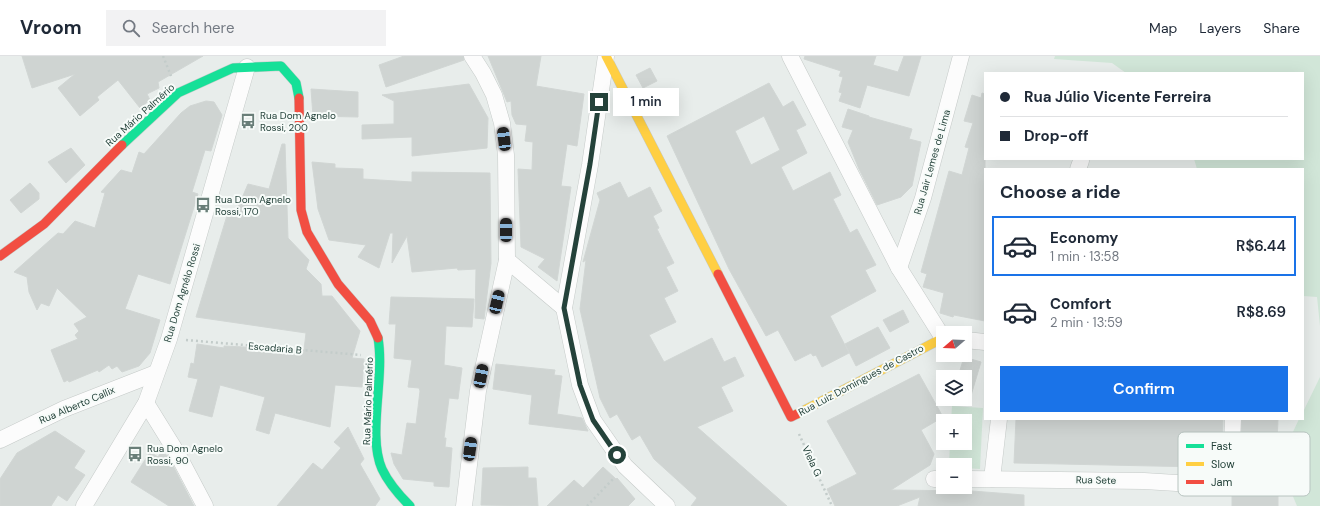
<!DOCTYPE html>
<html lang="en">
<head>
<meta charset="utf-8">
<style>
  :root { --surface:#fff; --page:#f2f2f3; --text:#1f2937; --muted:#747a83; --line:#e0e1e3; --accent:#1a73e8 }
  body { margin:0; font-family:"DM Sans",sans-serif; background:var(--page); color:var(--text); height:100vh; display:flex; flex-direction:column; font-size:15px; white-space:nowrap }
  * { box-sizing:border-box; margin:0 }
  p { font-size:13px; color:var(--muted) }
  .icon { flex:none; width:22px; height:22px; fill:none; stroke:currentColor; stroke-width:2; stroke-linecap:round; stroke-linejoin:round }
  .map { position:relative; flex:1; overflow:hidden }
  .sheet { position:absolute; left:984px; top:112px; width:320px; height:252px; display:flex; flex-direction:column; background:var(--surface); border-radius:0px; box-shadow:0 4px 16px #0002 }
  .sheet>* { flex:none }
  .hud { position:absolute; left:984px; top:16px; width:320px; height:88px; border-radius:0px; box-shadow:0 4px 16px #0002; display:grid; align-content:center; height:88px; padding:0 16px; background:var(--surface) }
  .needle { width:26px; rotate:251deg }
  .tools { position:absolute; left:936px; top:270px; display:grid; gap:8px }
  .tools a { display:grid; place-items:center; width:36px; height:36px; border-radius:0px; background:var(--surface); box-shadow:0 4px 16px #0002; font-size:20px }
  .end { position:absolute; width:18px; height:18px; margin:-9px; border:5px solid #24423a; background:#fff; box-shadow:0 0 0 2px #fff }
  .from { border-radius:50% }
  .bubble { position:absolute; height:28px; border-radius:0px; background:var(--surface); box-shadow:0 4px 16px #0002; font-size:13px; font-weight:600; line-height:28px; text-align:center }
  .car { position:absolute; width:12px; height:24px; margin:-12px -6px; border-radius:5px; box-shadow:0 0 3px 1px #0007; background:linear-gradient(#222 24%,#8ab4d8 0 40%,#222 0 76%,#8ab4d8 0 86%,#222 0) }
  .hud b { display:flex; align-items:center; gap:14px; height:38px; font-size:15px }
  .hud b+b { border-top:1px solid var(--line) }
  .hud i { width:10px; height:10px; background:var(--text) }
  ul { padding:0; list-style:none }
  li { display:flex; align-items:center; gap:12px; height:60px; margin:0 8px 6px; padding:0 8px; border:2px solid transparent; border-radius:0px }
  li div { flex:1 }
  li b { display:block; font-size:15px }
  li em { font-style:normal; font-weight:600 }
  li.current { border-color:var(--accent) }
  li>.icon { width:36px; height:36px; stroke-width:1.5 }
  h2 { padding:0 16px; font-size:18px; line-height:48px }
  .action { display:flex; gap:8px; margin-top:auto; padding:8px 16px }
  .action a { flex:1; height:46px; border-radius:0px; background:var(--accent); color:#fff; font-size:16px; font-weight:600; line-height:46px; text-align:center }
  header { display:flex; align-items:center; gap:24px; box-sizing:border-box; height:56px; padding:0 20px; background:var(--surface); border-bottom:1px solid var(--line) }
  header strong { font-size:19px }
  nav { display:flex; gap:22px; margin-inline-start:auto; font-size:14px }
  .search { width:280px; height:36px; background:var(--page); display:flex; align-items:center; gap:10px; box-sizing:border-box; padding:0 14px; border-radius:0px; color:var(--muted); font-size:15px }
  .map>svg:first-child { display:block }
  .green { fill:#d1e6d8 }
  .building { fill:#cfd4d2; stroke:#d1d6d4; fill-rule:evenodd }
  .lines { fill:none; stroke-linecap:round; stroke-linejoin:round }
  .street-casing { stroke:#c5cac8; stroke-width:17 }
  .fast-casing { stroke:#c3cbc8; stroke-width:10 }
  .slow-casing { stroke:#c3cbc8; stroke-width:10 }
  .jam-casing { stroke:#c3cbc8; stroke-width:10 }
  .path { stroke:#c3ccca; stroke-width:2.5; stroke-dasharray:2 3; stroke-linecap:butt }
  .street { stroke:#fcfcfc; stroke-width:16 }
  .fast { stroke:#16e098; stroke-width:9 }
  .slow { stroke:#ffcf43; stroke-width:9 }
  .jam { stroke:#f24e42; stroke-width:9 }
  .route { stroke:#24423a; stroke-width:5 }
  .labels { text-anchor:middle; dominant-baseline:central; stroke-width:4; stroke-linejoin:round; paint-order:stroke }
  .street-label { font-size:10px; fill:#24423a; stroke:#f7fbf9 }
  .poi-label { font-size:10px; fill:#24423a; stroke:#f7fbf9; text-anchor:start }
  .key { fill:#f7fbf9; stroke:#b8c4c0; stroke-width:1 }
  .key-label { font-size:11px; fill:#24423a }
</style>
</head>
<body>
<header>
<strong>Vroom</strong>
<div class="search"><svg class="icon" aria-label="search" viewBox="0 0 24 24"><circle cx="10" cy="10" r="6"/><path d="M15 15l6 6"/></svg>Search here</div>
<nav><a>Map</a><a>Layers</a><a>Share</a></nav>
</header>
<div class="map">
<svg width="1320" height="450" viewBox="0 0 1320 450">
  <rect width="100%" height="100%" fill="#e8edeb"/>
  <g class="green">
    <path d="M1055,0h265v270l-3,-29 -14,-1v-127h-106l-3,-10h109v-86h-177l-14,-10 -58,-4z"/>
    <path d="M1320,321v129h-23l-13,-31 8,-41 7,-15h4v-7z"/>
    <path d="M952,350l31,2 -3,61 -15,-1v-3h-16l1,-22h15v-22h-14z"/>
  </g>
  <g class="building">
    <path d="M22,0h181l-45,26 1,6 -12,6 3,6 -10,8 -22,-28 -21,17 2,3 -19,16 -22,-28 17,-14 -43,14z"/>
    <path d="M404,0h59l1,4 -78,27 -7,-22z"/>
    <path d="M488,0h53l-5,30 48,8 -7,52 -10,-2 -6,42 10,1 -14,94 -19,-14 7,-8 -24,-12 -3,-78 14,1 1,-28 -8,-1 2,-16 -11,-1 -4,-9 -1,-14 -4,1z"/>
    <path d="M805,0h71l-3,9 25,7 6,-16h17l-12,40 -42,-11 -7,23 -21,-7 3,-8 -3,-1 4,-15 -4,-1 2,-5 -37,-12z"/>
    <path d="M650,12l7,13 -14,7 -7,-13z"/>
    <path d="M769,27l14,24 10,-6 13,24 -10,5 11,23 -26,14 12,24 37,-19 11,23 -8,4 17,34 7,-4 19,36 -11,5 11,21 -46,25 19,37 -27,14 -6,-12 -3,1 -2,-3 -16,8 -17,-31 -12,6 -37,-67 -62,-133zM764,60l16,34 -29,15 -16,-34z"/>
    <path d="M469,28l19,34 -1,30 -75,8v-19l-50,2v-14l32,-1v-23l-12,-6z"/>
    <path d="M311,33l47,3v25l-45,-1z"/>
    <path d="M982,37l3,1v227l-31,-6 -1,2 -13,-4 4,-20 -21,-6 4,-13 -6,-2 28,-101 13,4 7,-27 -4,-1 8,-24 -9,-2 8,-26 9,3z"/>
    <path d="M206,45l8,1 8,13 -11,36 -6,-1 -13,42 6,2 -28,90 -32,-10 -13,35 35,11 -10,33 -11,13 -17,6 -5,-6 -5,3 -3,-4 -10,7 -1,-2 -29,12 -1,-2 -4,2 -13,-32 27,-11 -3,-4 4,-4 -5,-7 13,-7 -30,-29 -8,18 -8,-3 -4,7 -8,-18 -2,-15 -13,-5 44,-39 5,1 12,-13 20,7 10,-35 -4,-1 20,-22 11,3 7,-21 5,2 37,-41 9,-7z"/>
    <path d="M848,53l21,7v1l43,12 -3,10 12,3 -9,44 -11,11 -24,8 -18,-36 -11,-27 5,-12 -11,-3z"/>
    <path d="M282,88h3l3,94 21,22 -3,9 15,15 1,12h10l28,35 -8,27 12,1 -2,28 -27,-2 -5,42 -55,-14 -6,21 -13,-4 9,-33 -45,-12 -8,32 -23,-6 9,-32 -10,-2 3,-14 3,1 3,-20 27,4v-2l80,4 2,-17 -110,-16 33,-108 7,3 12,-28 21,5z"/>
    <path d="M71,92l14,17 -19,18 -18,-21z"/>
    <path d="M312,106l23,2v4l28,1v10l49,3v-10l78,1 1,90 -7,56 -9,-1 1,-49 -18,1 -1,-2 -45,4 -5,-36 -15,27 1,-30h-3l-11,35 -21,-11 8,-12 -37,-5 -11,-31z"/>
    <path d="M620,126l8,16 22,-11 12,24 -9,5 6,12 -2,1 17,34 -8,4 12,24 -14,7 12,24 -27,13 15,27 48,-24 12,24 11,-5 9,19 -23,11 12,24 -36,16 90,79h-96l6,-8 -43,-39 -14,-24 -8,5 -15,-26 -7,4 -10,-20 -20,-89 6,-49 -3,2 17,-62 -3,-7z"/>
    <path d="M30,127l9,10v6l-18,14 -11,-13z"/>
    <path d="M391,241l83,2 -2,28 -26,-1 -2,39 18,3 -4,31 -9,-1 -5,40h2l-1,9 7,1 -3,39 -15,-1v-4l-31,-3 -9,-15 -3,-11 11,2 5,-32 9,1 4,-33 -1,-3 -11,-1 4,-27 -18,-2 2,-34h-7z"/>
    <path d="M903,254l6,12 -19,10 -7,-12z"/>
    <path d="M878,271l12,21 -34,18 -11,-22z"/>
    <path d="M964,301l17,5 -12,40 -8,-3h4v-22h-7z"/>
    <path d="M496,308l59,6 -1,5 8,1 -5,38 25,4 6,13 -59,-7 3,-29 -39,-6z"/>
    <path d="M919,318l24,43 -22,13 13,24 -4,11 -39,25 81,1 52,4v11h-106l2,-9 -23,9h-62l-8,-17 30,-15 -30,-53z"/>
    <path d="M1016,363h207l-1,47h-22v1l-186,-4z"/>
    <path d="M1242,363h36l-3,70h3v17h-46v-21l6,-7 2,-6z"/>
    <path d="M348,371l16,32 -4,5 20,35 -5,7h-98l36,-43 9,7 19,-22 -7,-6z"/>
    <path d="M55,375l30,20 -11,17 11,7 -18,26 -9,-6 -7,11h-51v-27l17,-26z"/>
    <path d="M150,396l8,5 3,-5 7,4 26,50h-25l-38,-24z"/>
    <path d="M528,411v11h8l2,28 -57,-1 2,-37z"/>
    <path d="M603,411l13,12 1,-1 18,21 -7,7h-81l27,-26 9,8z"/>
  </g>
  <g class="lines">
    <defs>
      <g id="street">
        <path d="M606,0l-16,109 -26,143 16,77 13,35 32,46 42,40"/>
        <path d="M790,0l109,212 44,70"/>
        <path d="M1078,113l3,-8"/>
        <path d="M507,204l57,48"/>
        <path d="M899,212l24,-70 38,-142"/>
        <path d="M965,284l20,2"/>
        <path d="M146,347l31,50 28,53"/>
        <path d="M0,384l64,-31 92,-36"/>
        <path d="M934,423h9"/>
        <path d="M965,423l179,2 65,4c10,-2 16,-5 22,-13l2,-53"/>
        <path d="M992,423l7,-60"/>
        <path d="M84,450l62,-103 23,-64 78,-272"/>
        <path d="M464,450l14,-115 29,-131 -1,-105 -4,-32 -8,-28 -11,-22 -11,-17"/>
      </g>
      <g id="fast">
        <path d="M122,89l56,-52 55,-25 48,-2 15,17 3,15"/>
        <path d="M378,282c7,40 -11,97 4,131 7,15 17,26 28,37"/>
      </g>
      <g id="slow">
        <path d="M606,0l112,218"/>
        <path d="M797,358l146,-76"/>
      </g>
      <g id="jam">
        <path d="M299,42l2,112 6,22 31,52 32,37 8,17"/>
        <path d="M0,200l44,-32 78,-79"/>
        <path d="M718,218l73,143 6,-3"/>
      </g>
    </defs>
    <use href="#street" class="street-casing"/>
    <use href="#fast" class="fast-casing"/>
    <use href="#slow" class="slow-casing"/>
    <use href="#jam" class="jam-casing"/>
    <g class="path">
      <path d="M163,0l8,20"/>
      <path d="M186,284l175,15"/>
      <path d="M799,378l33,72"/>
      <path d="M587,450l27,-28"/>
    </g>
    <use href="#street" class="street"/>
    <use href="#fast" class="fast"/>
    <use href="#slow" class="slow"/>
    <use href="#jam" class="jam"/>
  </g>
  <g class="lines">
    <path class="route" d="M599,46l-9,62 -26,144 16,77 13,35 24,35"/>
  </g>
  <defs>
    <symbol id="bus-bare" viewBox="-9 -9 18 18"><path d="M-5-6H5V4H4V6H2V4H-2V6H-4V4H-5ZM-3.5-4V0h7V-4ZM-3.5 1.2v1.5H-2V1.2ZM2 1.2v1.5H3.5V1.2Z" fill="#697e78" stroke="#f7fbf9" stroke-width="2.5" paint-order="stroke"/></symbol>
  </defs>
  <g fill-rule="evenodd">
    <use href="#bus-bare" x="237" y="54" width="22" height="22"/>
    <use href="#bus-bare" x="192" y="138" width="22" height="22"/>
    <use href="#bus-bare" x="124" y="387" width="22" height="22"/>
  </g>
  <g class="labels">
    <g class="street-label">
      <text transform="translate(140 59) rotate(-42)">Rua Mário Palmério</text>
      <text transform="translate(932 106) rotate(-74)">Rua Jair Lemes de Lima</text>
      <text transform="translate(182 237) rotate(-73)">Rua Dom Agnélo Rossi</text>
      <text transform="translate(275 292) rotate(5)">Escadaria B</text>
      <text transform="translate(861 324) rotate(-28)">Rua Luiz Domingues de Castro</text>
      <text transform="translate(368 345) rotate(-88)">Rua Mário Palmério</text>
      <text transform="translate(77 349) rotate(-23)">Rua Alberto Callix</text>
      <text transform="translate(812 405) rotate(65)">Viela G</text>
      <text transform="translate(1096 424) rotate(1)">Rua Sete</text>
    </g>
    <g class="poi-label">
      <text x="260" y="59">Rua Dom Agnelo<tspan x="260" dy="12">Rossi, 200</tspan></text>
      <text x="215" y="143">Rua Dom Agnelo<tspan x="215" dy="12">Rossi, 170</tspan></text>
      <text x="147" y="392">Rua Dom Agnelo<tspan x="147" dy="12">Rossi, 90</tspan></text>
    </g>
  </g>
  <rect x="1178" y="376" width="132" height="64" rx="6" class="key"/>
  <rect x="1186" y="388" width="18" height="4" fill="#16e098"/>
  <rect x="1186" y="406" width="18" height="4" fill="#ffcf43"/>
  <rect x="1186" y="424" width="18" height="4" fill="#f24e42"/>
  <g class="key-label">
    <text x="1211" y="394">Fast</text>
    <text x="1211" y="412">Slow</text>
    <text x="1211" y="430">Jam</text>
  </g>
</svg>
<div class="tools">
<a><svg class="needle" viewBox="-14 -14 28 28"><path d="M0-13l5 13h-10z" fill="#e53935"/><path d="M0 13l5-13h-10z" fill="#747a83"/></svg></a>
<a><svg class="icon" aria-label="layers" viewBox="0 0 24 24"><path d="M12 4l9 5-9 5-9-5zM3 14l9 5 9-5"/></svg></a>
<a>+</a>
<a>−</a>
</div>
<i class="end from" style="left:617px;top:399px"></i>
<i class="end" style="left:599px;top:46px"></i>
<div class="bubble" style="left:613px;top:32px;width:66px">1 min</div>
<i class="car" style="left:504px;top:83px;rotate:353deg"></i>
<i class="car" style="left:506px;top:174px;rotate:0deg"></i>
<i class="car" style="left:497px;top:246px;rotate:13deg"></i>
<i class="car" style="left:481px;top:320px;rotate:11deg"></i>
<i class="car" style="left:470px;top:393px;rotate:8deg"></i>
<div class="hud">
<b><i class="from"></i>Rua Júlio Vicente Ferreira</b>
<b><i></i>Drop-off</b>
</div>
<section class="sheet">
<h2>Choose a ride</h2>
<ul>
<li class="current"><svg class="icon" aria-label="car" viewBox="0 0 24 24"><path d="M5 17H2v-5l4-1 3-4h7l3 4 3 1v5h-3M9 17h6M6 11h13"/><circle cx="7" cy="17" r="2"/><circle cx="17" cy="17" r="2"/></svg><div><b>Economy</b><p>1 min · 13:58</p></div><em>R$6.44</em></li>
<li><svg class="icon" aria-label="car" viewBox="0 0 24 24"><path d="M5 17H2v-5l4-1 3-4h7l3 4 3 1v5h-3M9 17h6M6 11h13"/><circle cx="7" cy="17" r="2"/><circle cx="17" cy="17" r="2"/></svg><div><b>Comfort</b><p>2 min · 13:59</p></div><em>R$8.69</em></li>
</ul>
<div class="action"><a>Confirm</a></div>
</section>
</div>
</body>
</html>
